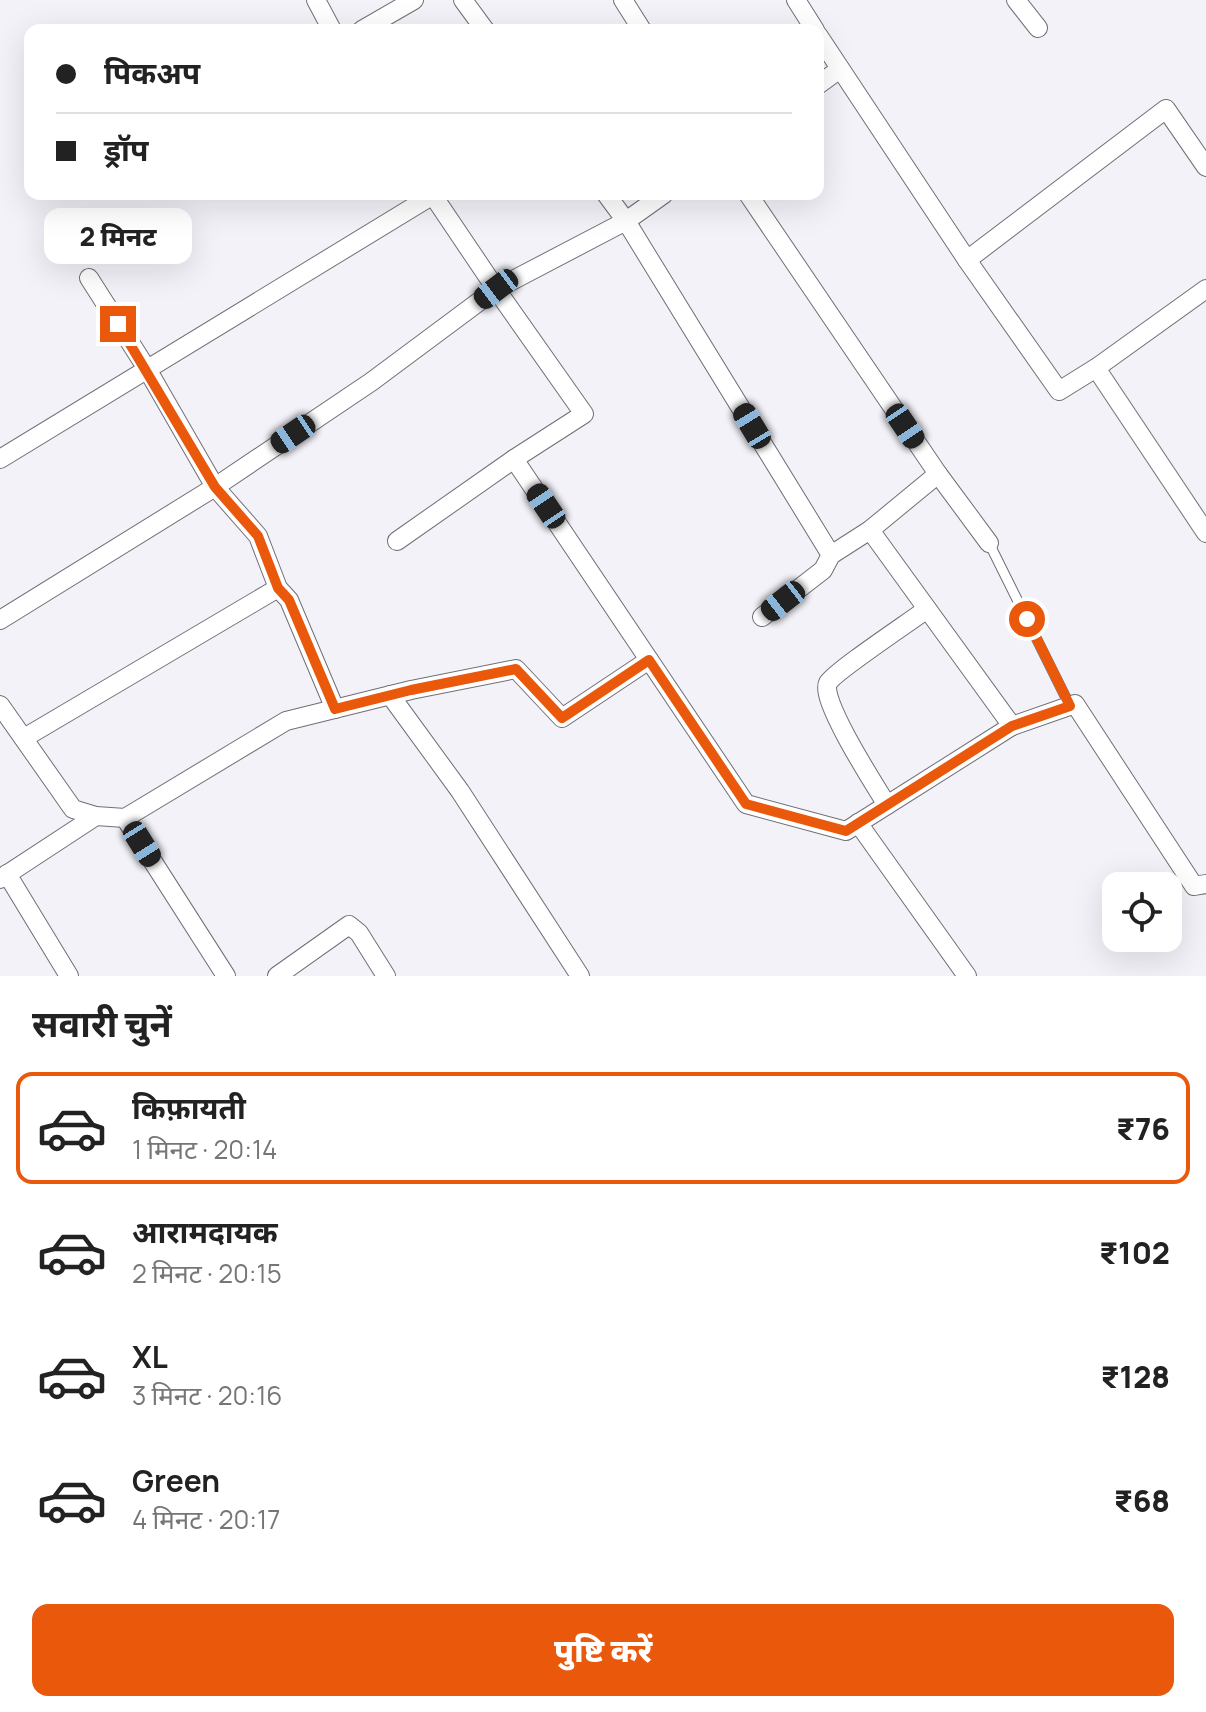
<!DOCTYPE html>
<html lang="hi">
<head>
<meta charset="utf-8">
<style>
  :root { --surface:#fff; --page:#f6f6f6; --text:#222; --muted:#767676; --line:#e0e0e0; --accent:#ea580c }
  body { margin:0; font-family:Manrope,"Noto Sans Devanagari",sans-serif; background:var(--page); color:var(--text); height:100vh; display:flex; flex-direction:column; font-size:30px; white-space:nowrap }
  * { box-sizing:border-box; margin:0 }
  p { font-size:26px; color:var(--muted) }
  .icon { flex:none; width:44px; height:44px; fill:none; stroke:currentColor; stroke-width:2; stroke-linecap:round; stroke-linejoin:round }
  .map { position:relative; height:976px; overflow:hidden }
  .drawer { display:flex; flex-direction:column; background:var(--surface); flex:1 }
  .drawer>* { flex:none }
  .top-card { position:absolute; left:24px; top:24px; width:800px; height:176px; border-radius:16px; box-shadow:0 8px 32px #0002; display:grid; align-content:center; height:176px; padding:0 32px; background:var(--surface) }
  .tools { position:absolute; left:1102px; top:872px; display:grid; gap:16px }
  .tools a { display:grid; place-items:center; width:80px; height:80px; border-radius:16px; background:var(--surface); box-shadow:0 8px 32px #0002; font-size:40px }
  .end { position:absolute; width:36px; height:36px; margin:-18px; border:10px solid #ea580c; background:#fff; box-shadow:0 0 0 4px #fff }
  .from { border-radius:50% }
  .bubble { position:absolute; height:56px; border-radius:16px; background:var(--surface); box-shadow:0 8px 32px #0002; font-size:26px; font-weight:800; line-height:56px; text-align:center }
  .car { position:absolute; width:24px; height:48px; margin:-24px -12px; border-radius:10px; box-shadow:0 0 6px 2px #0007; background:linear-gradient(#222 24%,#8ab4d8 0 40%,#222 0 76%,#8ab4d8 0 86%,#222 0) }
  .top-card b { display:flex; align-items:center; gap:28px; height:76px; font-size:30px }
  .top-card b+b { border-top:2px solid var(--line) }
  .top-card i { width:20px; height:20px; background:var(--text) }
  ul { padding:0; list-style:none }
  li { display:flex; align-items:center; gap:24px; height:112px; margin:0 16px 12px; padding:0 16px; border:4px solid transparent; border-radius:16px }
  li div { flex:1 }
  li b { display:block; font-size:30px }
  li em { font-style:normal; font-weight:800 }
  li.current { border-color:var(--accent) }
  li>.icon { width:72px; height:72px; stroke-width:1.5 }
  h2 { padding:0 32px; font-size:36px; line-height:96px }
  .button { display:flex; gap:16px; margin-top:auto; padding:16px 32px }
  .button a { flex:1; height:92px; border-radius:16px; background:var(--accent); color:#fff; font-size:32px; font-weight:800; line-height:92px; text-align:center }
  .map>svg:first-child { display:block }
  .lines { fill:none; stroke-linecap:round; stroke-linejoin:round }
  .service-casing { stroke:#706f75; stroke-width:11 }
  .minor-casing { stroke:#706f75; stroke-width:20 }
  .service { stroke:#fff; stroke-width:9 }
  .minor { stroke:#fff; stroke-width:18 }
  .route { stroke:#ea580c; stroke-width:10 }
</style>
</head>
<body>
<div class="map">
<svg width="1206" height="976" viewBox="0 0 1206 976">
  <rect width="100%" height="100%" fill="#f3f2f9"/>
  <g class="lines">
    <defs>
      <path id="service" d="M989,543l81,163"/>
      <g id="minor">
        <path d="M316,0l16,30"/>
        <path d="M463,0l22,30"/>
        <path d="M623,0l19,30"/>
        <path d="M796,0l19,30"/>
        <path d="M1016,0l22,28"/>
        <path d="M362,30l52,-30"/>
        <path d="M818,35l149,225 92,131 37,-23 110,-79"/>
        <path d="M818,85l22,-16"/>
        <path d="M432,194l64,95 130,-68 38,-27"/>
        <path d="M606,194l20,27 205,334"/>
        <path d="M967,260l199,-151 40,58"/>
        <path d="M89,278l58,91 68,118 43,49 20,52 11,12 46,109"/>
        <path d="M1096,368l110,165"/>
        <path d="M0,459l433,-264"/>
        <path d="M938,474l51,69"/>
        <path d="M397,541l117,-82"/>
        <path d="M762,617l61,-47 8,-15 39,-25"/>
        <path d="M0,620l215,-133 156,-105 125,-93 88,125 -70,45 232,345 100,27 166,-105 -142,-196 68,-56 -190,-280"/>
        <path d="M390,695l70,96 120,185"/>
        <path d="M0,705l73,104 23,7 29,2 101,158"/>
        <path d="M1012,726l63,-22 119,182 12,-2"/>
        <path d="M24,738l254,-150"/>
        <path d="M887,805c-11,-18 -68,-106 -59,-122 6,-11 83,-62 99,-74"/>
        <path d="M125,818l161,-97 125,-31 105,-21 46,49 87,-58"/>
        <path d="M858,823l109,153"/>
        <path d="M7,874l62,102"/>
        <path d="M0,879l96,-63"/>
        <path d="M277,976l72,-51 10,8 27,43"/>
      </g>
    </defs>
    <use href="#service" class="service-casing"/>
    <use href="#minor" class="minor-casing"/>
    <use href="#service" class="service"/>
    <use href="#minor" class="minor"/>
  </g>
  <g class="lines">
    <path class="route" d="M118,324l97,163 43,49 20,52 11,12 46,109 76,-19 105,-21 46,49 87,-58 97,144 100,27 166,-105 58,-20 -43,-87"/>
  </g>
</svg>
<div class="tools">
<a><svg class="icon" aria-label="locate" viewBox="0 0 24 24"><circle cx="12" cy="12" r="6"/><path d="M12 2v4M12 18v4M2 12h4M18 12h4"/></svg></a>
</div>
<i class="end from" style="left:1027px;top:619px"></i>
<i class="end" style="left:118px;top:324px"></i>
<div class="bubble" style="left:44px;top:208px;width:148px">2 मिनट</div>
<i class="car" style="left:496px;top:289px;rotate:233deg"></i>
<i class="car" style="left:752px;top:426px;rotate:329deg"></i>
<i class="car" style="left:905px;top:426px;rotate:146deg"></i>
<i class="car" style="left:293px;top:434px;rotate:236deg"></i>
<i class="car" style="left:546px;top:506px;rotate:326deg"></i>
<i class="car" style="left:783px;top:601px;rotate:232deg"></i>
<i class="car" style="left:142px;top:844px;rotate:148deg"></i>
<div class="top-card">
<b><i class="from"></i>पिकअप</b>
<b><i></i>ड्रॉप</b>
</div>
</div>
<section class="drawer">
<h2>सवारी चुनें</h2>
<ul>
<li class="current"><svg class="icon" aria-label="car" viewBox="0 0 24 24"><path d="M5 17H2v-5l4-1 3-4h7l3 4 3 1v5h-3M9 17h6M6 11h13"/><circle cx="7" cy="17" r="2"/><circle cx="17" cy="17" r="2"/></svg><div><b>किफ़ायती</b><p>1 मिनट · 20:14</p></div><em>₹76</em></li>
<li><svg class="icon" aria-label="car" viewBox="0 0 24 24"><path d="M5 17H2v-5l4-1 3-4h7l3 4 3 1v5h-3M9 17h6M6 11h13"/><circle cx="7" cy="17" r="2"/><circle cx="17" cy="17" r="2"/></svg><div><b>आरामदायक</b><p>2 मिनट · 20:15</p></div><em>₹102</em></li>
<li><svg class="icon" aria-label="car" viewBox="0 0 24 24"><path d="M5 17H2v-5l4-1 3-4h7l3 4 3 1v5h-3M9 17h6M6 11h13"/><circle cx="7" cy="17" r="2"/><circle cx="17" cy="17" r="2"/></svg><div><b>XL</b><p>3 मिनट · 20:16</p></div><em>₹128</em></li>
<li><svg class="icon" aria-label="car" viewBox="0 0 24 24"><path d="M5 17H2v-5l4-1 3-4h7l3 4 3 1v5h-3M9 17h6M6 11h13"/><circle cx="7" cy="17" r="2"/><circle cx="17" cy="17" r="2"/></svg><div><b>Green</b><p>4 मिनट · 20:17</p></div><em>₹68</em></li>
</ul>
<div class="button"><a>पुष्टि करें</a></div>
</section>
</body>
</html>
